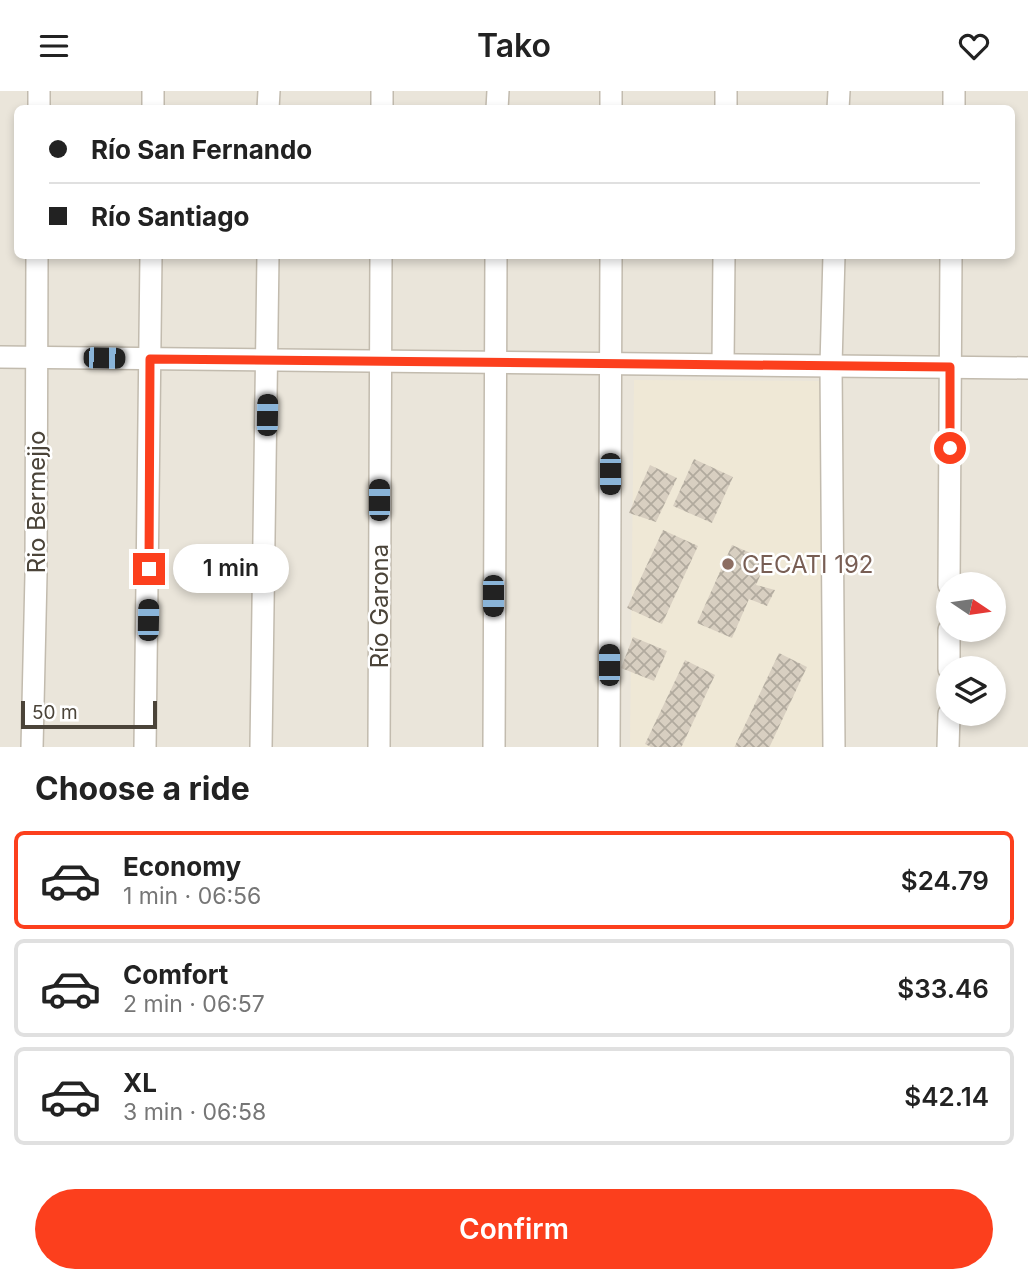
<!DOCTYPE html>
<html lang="en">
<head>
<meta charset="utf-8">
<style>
  :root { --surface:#fff; --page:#f6f6f6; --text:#222; --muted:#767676; --line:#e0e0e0; --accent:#fc3f1d }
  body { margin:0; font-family:Inter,sans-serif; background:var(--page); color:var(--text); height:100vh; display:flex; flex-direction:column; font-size:26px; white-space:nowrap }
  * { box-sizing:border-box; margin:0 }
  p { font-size:23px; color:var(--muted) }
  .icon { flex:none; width:38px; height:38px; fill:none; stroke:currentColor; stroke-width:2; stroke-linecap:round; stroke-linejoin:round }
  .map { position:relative; height:656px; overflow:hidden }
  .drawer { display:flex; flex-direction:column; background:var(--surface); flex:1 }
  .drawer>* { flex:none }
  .guide { position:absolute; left:14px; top:14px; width:1001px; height:154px; border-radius:10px; box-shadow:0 4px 10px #0003; display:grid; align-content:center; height:154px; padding:0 35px; background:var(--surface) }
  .needle { width:46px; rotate:103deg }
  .fabs { position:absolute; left:936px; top:481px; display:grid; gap:14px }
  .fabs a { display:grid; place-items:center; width:70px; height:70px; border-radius:50%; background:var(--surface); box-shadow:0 4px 10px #0003; font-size:35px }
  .scale { position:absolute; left:21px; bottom:18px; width:136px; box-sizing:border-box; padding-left:7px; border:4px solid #4b4439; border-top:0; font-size:19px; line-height:24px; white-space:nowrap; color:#4b4439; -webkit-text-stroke:5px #fff; paint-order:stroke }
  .end { position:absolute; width:32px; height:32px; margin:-16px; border:9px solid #fc3f1d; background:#fff; box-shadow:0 0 0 4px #fff }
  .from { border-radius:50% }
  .bubble { position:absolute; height:49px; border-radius:24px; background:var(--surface); box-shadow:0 4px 10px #0003; font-size:23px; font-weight:600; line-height:49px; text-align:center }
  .car { position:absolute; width:21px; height:42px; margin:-21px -10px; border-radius:9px; box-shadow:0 0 5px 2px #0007; background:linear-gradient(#222 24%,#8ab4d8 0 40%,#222 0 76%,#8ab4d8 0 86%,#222 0) }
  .guide b { display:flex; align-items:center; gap:24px; height:66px; font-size:26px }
  .guide b+b { border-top:2px solid var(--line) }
  .guide i { width:18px; height:18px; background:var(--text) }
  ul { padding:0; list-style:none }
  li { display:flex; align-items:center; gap:21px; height:98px; margin:0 14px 10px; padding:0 21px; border:4px solid var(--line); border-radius:10px }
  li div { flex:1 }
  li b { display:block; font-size:26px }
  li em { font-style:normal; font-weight:600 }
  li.current { border-color:var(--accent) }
  li>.icon { width:63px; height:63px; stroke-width:1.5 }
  h2 { padding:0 35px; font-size:32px; line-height:84px }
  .cta { display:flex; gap:14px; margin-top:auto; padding:14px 35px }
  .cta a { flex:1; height:80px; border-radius:42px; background:var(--accent); color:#fff; font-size:28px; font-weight:600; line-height:80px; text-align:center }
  header { display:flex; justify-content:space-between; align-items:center; height:91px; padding:0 35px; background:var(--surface); font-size:32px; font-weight:600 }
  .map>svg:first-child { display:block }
  .residential { fill:#eae5da; fill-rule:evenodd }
  .education { fill:#efe8d6 }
  .building { fill:url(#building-cross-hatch) }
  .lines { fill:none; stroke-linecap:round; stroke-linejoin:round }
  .street-casing { stroke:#c2bbae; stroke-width:24 }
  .street { stroke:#fff; stroke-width:21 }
  .route { stroke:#fc3f1d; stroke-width:9 }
  .education-dot { fill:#8d6e63; stroke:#fff; stroke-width:2.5 }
  .labels { text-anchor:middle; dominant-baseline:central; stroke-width:5; stroke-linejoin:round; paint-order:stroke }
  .street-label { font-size:24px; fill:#4b4439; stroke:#fff }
  .education-label { font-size:24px; fill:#785e54; stroke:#fff; text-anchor:start }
</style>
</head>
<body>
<header><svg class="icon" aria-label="menu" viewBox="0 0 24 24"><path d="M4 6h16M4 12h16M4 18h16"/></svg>Tako<svg class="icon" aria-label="heart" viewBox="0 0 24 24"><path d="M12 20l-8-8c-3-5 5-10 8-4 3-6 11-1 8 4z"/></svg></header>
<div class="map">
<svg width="1028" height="657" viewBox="0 0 1028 657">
  <defs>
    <pattern id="building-cross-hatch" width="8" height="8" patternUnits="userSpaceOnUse" patternTransform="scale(1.75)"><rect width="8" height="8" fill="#d8cfc1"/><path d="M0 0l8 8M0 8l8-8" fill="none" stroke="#b1aa9e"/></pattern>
  </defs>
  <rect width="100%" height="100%" fill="#f6f3ec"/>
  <path class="residential" d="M0,0h1028v656h-1028zM18,18h994v146h-994zM948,494h46v45h-46zM948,578h46v45h-46z"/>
  <path class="education" d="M634,289l191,1 -2,366 -193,1z"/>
  <g class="building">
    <path d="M694,368l39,18 -21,46 -39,-17z"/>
    <path d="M650,374l27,13 -21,44 -27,-9z"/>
    <path d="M663,439l35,16 -36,78 -35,-16z"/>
    <path d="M732,454l35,15 -11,25 19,5 -8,16 -18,-7 -17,39 -35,-15z"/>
    <path d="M633,546l34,14 -13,30 -33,-13z"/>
    <path d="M779,562l28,14 -38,81h-35z"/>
    <path d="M685,569l30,15 -34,73h-28l-8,-4z"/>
  </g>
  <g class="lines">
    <defs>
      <g id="street">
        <path d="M39,18v-18"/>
        <path d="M153,18v-18"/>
        <path d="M268,18l1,-18"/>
        <path d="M382,18v-18"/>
        <path d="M497,18l1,-18"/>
        <path d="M611,18v-18"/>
        <path d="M726,18v-18"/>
        <path d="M838,18l1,-18"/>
        <path d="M954,18v-18"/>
        <path d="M0,266l1028,11"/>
        <path d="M723,273l1,-109"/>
        <path d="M949,494l2,-330"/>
        <path d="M949,578v-39"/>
        <path d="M32,657l4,-173 1,-320"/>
        <path d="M145,657l6,-493"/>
        <path d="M261,657l7,-493"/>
        <path d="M379,657l2,-493"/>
        <path d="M494,657l2,-493"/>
        <path d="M609,657l2,-493"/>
        <path d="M834,657l-3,-383 3,-110"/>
        <path d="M948,657l1,-34"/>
      </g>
    </defs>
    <use href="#street" class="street-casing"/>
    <use href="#street" class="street"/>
  </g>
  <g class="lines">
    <path class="route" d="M149,478l1,-210 800,8v81"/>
  </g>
  <circle class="education-dot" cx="728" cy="473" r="7"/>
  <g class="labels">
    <g class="street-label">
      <text transform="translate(36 411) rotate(-90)">Rio Bermejjo</text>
      <text transform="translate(379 515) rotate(-90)">Río Garona</text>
    </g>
    <g class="education-label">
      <text x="742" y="473">CECATI 192</text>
    </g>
  </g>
</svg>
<div class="fabs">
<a><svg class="needle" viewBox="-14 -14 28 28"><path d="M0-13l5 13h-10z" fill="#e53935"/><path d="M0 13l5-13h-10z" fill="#767676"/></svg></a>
<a><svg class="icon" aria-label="layers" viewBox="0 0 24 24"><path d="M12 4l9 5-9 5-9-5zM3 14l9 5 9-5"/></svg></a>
</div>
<div class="scale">50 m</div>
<i class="end from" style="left:950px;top:357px"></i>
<i class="end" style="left:149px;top:478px"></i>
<div class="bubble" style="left:173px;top:453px;width:116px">1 min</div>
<i class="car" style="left:104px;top:267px;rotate:91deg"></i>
<i class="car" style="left:267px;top:324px;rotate:1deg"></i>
<i class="car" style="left:610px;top:383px;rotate:180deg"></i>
<i class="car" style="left:379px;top:409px;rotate:0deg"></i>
<i class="car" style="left:493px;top:505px;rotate:180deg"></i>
<i class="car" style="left:148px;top:529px;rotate:1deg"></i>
<i class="car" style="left:609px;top:574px;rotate:0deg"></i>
<div class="guide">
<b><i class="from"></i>Río San Fernando</b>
<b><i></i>Río Santiago</b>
</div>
</div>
<section class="drawer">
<h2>Choose a ride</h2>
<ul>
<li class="current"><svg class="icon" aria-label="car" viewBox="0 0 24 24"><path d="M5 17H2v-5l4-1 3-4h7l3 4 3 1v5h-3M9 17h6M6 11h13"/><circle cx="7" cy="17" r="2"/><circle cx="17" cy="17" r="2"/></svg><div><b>Economy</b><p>1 min · 06:56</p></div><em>$24.79</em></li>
<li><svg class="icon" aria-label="car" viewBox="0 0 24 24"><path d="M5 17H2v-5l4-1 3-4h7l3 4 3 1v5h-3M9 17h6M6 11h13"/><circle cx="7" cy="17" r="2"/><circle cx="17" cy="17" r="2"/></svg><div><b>Comfort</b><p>2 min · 06:57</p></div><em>$33.46</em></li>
<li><svg class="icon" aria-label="car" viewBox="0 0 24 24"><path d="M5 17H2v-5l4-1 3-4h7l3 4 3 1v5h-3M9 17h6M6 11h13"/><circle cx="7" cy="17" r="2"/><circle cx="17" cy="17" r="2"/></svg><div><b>XL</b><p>3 min · 06:58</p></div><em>$42.14</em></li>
</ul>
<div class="cta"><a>Confirm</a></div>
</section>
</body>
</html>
